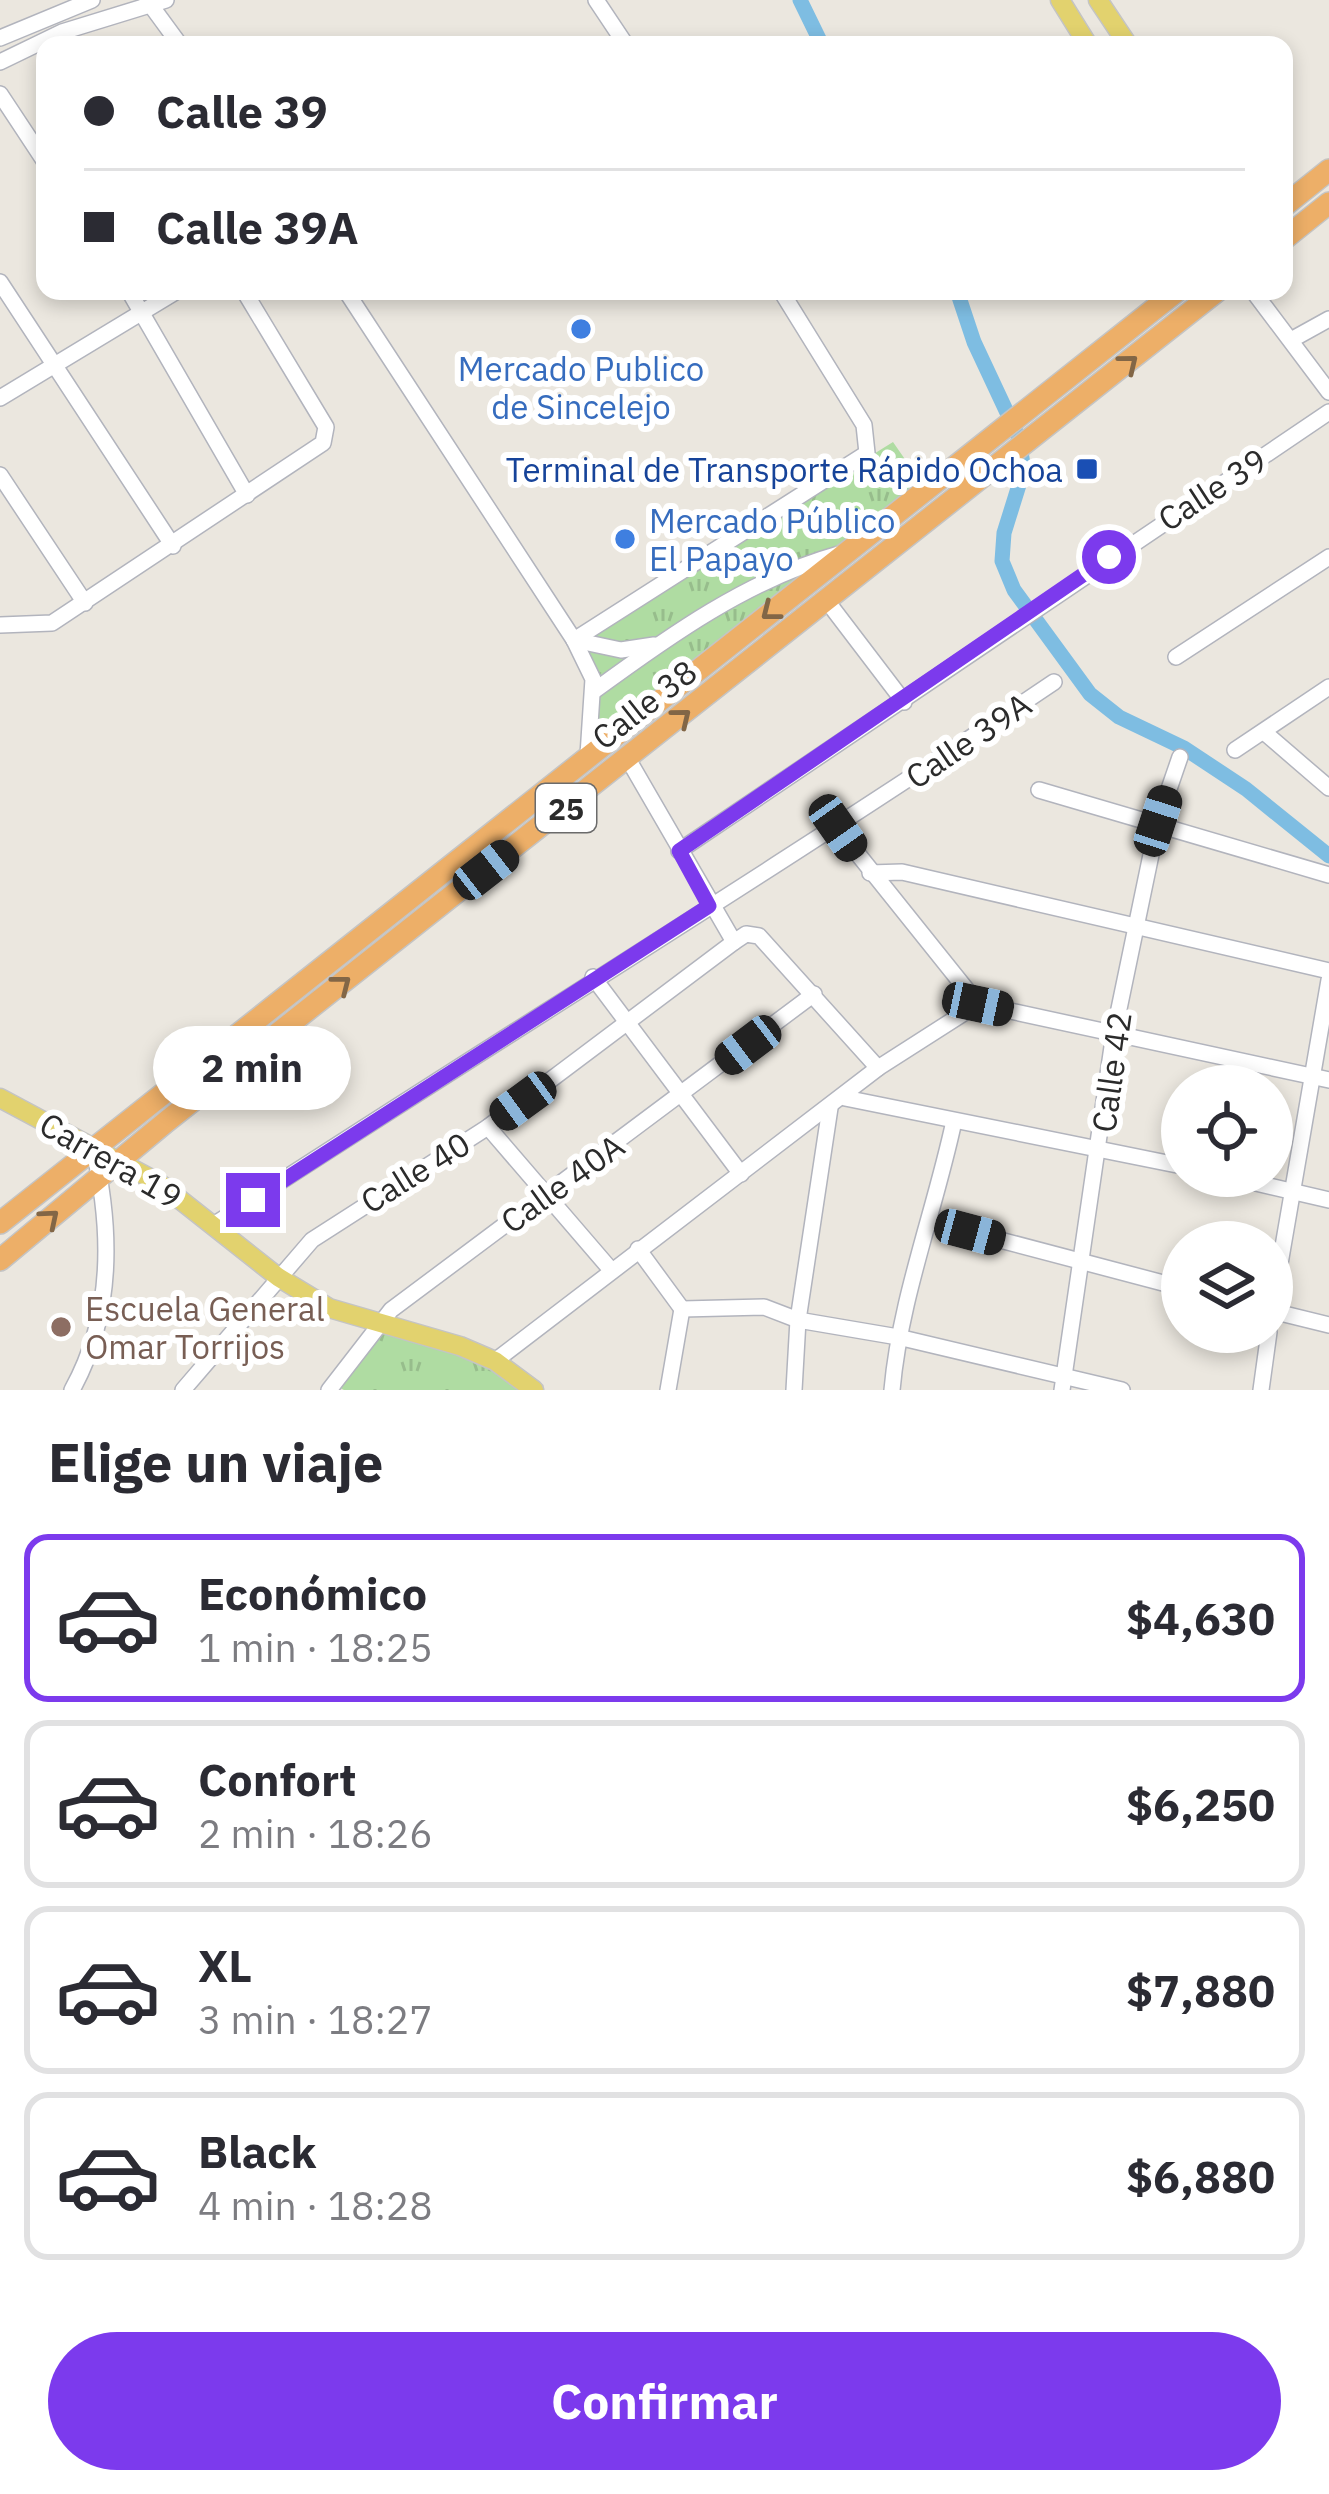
<!DOCTYPE html>
<html lang="es">
<head>
<meta charset="utf-8">
<style>
  :root { --surface:#fff; --page:#f2f2f3; --text:#2b2b33; --muted:#7c7c81; --line:#e1e1e2; --accent:#7c3aed }
  body { margin:0; font-family:"IBM Plex Sans",sans-serif; background:var(--page); color:var(--text); height:100vh; display:flex; flex-direction:column; font-size:45px; white-space:nowrap }
  * { box-sizing:border-box; margin:0 }
  p { font-size:39px; color:var(--muted) }
  .icon { flex:none; width:66px; height:66px; fill:none; stroke:currentColor; stroke-width:2; stroke-linecap:round; stroke-linejoin:round }
  .map { position:relative; height:1390px; overflow:hidden }
  .details { display:flex; flex-direction:column; background:var(--surface); flex:1 }
  .details>* { flex:none }
  .banner { position:absolute; left:36px; top:36px; width:1257px; height:264px; border-radius:24px; box-shadow:0 6px 18px #0003; display:grid; align-content:center; height:264px; padding:0 48px; background:var(--surface) }
  .controls { position:absolute; left:1161px; top:1065px; display:grid; gap:24px }
  .controls a { display:grid; place-items:center; width:132px; height:132px; border-radius:50%; background:var(--surface); box-shadow:0 6px 18px #0003; font-size:60px }
  .end { position:absolute; width:54px; height:54px; margin:-27px; border:15px solid #7c3aed; background:#fff; box-shadow:0 0 0 6px #fff }
  .from { border-radius:50% }
  .bubble { position:absolute; height:84px; border-radius:42px; background:var(--surface); box-shadow:0 6px 18px #0003; font-size:39px; font-weight:700; line-height:84px; text-align:center }
  .car { position:absolute; width:36px; height:72px; margin:-36px -18px; border-radius:15px; box-shadow:0 0 9px 3px #0007; background:linear-gradient(#222 24%,#8ab4d8 0 40%,#222 0 76%,#8ab4d8 0 86%,#222 0) }
  .banner b { display:flex; align-items:center; gap:42px; height:114px; font-size:45px }
  .banner b+b { border-top:3px solid var(--line) }
  .banner i { width:30px; height:30px; background:var(--text) }
  ul { padding:0; list-style:none }
  li { display:flex; align-items:center; gap:36px; height:168px; margin:0 24px 18px; padding:0 24px; border:6px solid var(--line); border-radius:24px }
  li div { flex:1 }
  li b { display:block; font-size:45px }
  li em { font-style:normal; font-weight:700 }
  li.selected { border-color:var(--accent) }
  li>.icon { width:108px; height:108px; stroke-width:1.5 }
  h2 { padding:0 48px; font-size:54px; line-height:144px }
  .action { display:flex; gap:24px; margin-top:auto; padding:24px 48px }
  .action a { flex:1; height:138px; border-radius:72px; background:var(--accent); color:#fff; font-size:48px; font-weight:700; line-height:138px; text-align:center }
  .map>svg:first-child { display:block }
  .grass { fill:url(#grass-tufts) }
  .lines { fill:none; stroke-linecap:round; stroke-linejoin:round }
  .canal { stroke:#7ebde2; stroke-width:15 }
  .minor-casing { stroke:#b2b4bd; stroke-width:18 }
  .major-casing { stroke:#c4c4c4; stroke-width:21 }
  .highway-casing { stroke:#c4c4c4; stroke-width:24 }
  .minor { stroke:#fff; stroke-width:15 }
  .major { stroke:#e2d26e; stroke-width:18 }
  .highway { stroke:#edaf68; stroke-width:21 }
  .oneway { stroke:#826646 }
  .route { stroke:#7c3aed; stroke-width:15 }
  .shop-dot { fill:#3f7fe0; stroke:#fff; stroke-width:4.5 }
  .transit-dot { fill:#1a4fb4; stroke:#fff; stroke-width:4.5 }
  .education-dot { fill:#8d6e63; stroke:#fff; stroke-width:4.5 }
  .labels { text-anchor:middle; dominant-baseline:central; stroke-width:12; stroke-linejoin:round; paint-order:stroke }
  .shield { fill:#fff; stroke:#6b6b6b; stroke-width:3 }
  .shield-label { font-size:30px; font-weight:bold; fill:#2b2b2b }
  .shop-label { font-size:33px; fill:#366cbe; stroke:#fff }
  .transit-label { font-size:33px; fill:#164399; stroke:#fff; text-anchor:end }
  .street-label { font-size:33px; fill:#2b2b2b; stroke:#fff }
  .education-label { font-size:33px; fill:#785e54; stroke:#fff; text-anchor:start }
</style>
</head>
<body>
<div class="map">
<svg width="1329" height="1390" viewBox="0 0 1329 1390">
  <defs>
    <pattern id="grass-tufts" width="24" height="20" patternUnits="userSpaceOnUse" patternTransform="scale(3)"><rect width="24" height="20" fill="#afdca2"/><path d="M3 7l-1-3M5 7V3M7 7l1-3M15 17l-1-3M17 17v-4M19 17l1-3" fill="none" stroke="#97bd8c"/></pattern>
  </defs>
  <rect width="100%" height="100%" fill="#ebe7df"/>
  <g class="grass">
    <path d="M893,442l34,49 -339,264 6,-64 -20,-51z"/>
    <path d="M378,1323l33,7 123,60h-190l-11,-6z"/>
  </g>
  <g class="lines">
    <g class="canal">
      <path d="M800,0l22,45"/>
      <path d="M957,291l17,51 44,94 6,33 -20,64 -2,28 12,29 76,104 29,23 65,31 62,41 83,67"/>
    </g>
    <defs>
      <g id="minor">
        <path d="M147,0l33,45"/>
        <path d="M596,0l30,45"/>
        <path d="M0,38l92,-38"/>
        <path d="M0,62l62,-30 104,-32"/>
        <path d="M0,94l45,68"/>
        <path d="M0,282l173,264"/>
        <path d="M129,291l118,204"/>
        <path d="M346,291l228,349 19,39 -5,76"/>
        <path d="M1253,291l76,101"/>
        <path d="M1291,340l38,-21"/>
        <path d="M0,398l177,-107"/>
        <path d="M0,475l85,128"/>
        <path d="M827,601l77,101"/>
        <path d="M0,625l52,-2 271,-180 3,-16 -82,-136"/>
        <path d="M574,640l293,-187 -3,-28 -83,-134"/>
        <path d="M574,640l47,10 33,-5"/>
        <path d="M1176,657l153,-100"/>
        <path d="M594,691c75,-55 155,-112 245,-137"/>
        <path d="M1264,732l65,56"/>
        <path d="M1235,750l94,-63"/>
        <path d="M628,759l106,183 12,-8 13,2 119,132"/>
        <path d="M1039,790l290,85"/>
        <path d="M837,828l141,176 351,76"/>
        <path d="M679,851l650,-439"/>
        <path d="M870,873l32,-1 427,99"/>
        <path d="M593,977l148,197"/>
        <path d="M845,1098l337,68"/>
        <path d="M488,1127l123,143"/>
        <path d="M1226,1176l103,24"/>
        <path d="M932,1222l250,66"/>
        <path d="M215,1224c279,-182 563,-356 839,-542"/>
        <path d="M638,1249l44,60 82,-2 34,13 100,17 224,53"/>
        <path d="M1272,1310l57,-330"/>
        <path d="M1272,1311l57,14"/>
        <path d="M495,1361l383,-293 100,-64"/>
        <path d="M72,1390c42,-76 40,-161 21,-244"/>
        <path d="M183,1390l129,-150 176,-113 246,-185"/>
        <path d="M329,1390l62,-80 423,-316"/>
        <path d="M668,1390l14,-81"/>
        <path d="M794,1390l4,-70 32,-212"/>
        <path d="M892,1390c8,-91 43,-180 62,-269"/>
        <path d="M1062,1390l52,-357 44,-212 22,-64"/>
        <path d="M1261,1390l8,-58"/>
      </g>
      <g id="major">
        <path d="M1060,0l28,45"/>
        <path d="M1098,0l30,45"/>
        <path d="M0,1098l159,85 119,94 51,31 131,38 35,15 39,29"/>
      </g>
      <g id="highway">
        <path d="M1284,206l45,-36"/>
        <path d="M1284,239l45,-36"/>
        <path d="M0,1223l1177,-932"/>
        <path d="M0,1260l167,-139 1050,-830"/>
      </g>
    </defs>
    <use href="#minor" class="minor-casing"/>
    <use href="#major" class="major-casing"/>
    <use href="#highway" class="highway-casing"/>
    <use href="#minor" class="minor"/>
    <use href="#major" class="major"/>
    <use href="#highway" class="highway"/>
  </g>
  <defs><path id="oneway-chevron" d="M-2-3.5L2.5 0L-2 3.5" fill="none" stroke-width="1.6" stroke-linecap="round" stroke-linejoin="round" transform="scale(3)"/></defs>
  <g class="oneway">
    <use href="#oneway-chevron" transform="translate(1129 363) rotate(-39)"/>
    <use href="#oneway-chevron" transform="translate(770 612) rotate(142)"/>
    <use href="#oneway-chevron" transform="translate(682 717) rotate(-39)"/>
    <use href="#oneway-chevron" transform="translate(342 984) rotate(-38)"/>
    <use href="#oneway-chevron" transform="translate(50 1218) rotate(-40)"/>
  </g>
  <g class="lines">
    <path class="route" d="M253,1200l456,-294 -30,-55 430,-294"/>
  </g>
  <g class="shop-dot">
    <circle cx="581" cy="329" r="12"/>
    <circle cx="625" cy="539" r="12"/>
  </g>
  <rect class="transit-dot" x="1075" y="457" width="24" height="24" rx="6"/>
  <circle class="education-dot" cx="61" cy="1327" r="12"/>
  <g class="labels">
    <rect class="shield" x="536" y="784" width="60" height="48" rx="9"/>
    <g class="shield-label">
      <text x="566" y="808">25</text>
    </g>
    <g class="shop-label">
      <text x="581" y="368">Mercado Publico<tspan x="581" dy="38">de Sincelejo</tspan></text>
      <text x="649" y="520" text-anchor="start">Mercado Público<tspan x="649" dy="38">El Papayo</tspan></text>
    </g>
    <g class="transit-label">
      <text x="1063" y="469">Terminal de Transporte Rápido Ochoa</text>
    </g>
    <g class="street-label">
      <text transform="translate(1212 489) rotate(-33)">Calle 39</text>
      <text transform="translate(644 704) rotate(-38)">Calle 38</text>
      <text transform="translate(968 740) rotate(-34)">Calle 39A</text>
      <text transform="translate(1111 1072) rotate(-82)">Calle 42</text>
      <text transform="translate(111 1160) rotate(30)">Carrera 19</text>
      <text transform="translate(415 1172) rotate(-32)">Calle 40</text>
      <text transform="translate(562 1183) rotate(-36)">Calle 40A</text>
    </g>
    <g class="education-label">
      <text x="85" y="1308">Escuela General<tspan x="85" dy="38">Omar Torrijos</tspan></text>
    </g>
  </g>
</svg>
<div class="controls">
<a><svg class="icon" aria-label="locate" viewBox="0 0 24 24"><circle cx="12" cy="12" r="6"/><path d="M12 2v4M12 18v4M2 12h4M18 12h4"/></svg></a>
<a><svg class="icon" aria-label="layers" viewBox="0 0 24 24"><path d="M12 4l9 5-9 5-9-5zM3 14l9 5 9-5"/></svg></a>
</div>
<i class="end from" style="left:1109px;top:557px"></i>
<i class="end" style="left:253px;top:1200px"></i>
<div class="bubble" style="left:153px;top:1026px;width:198px">2 min</div>
<i class="car" style="left:1158px;top:821px;rotate:18deg"></i>
<i class="car" style="left:838px;top:828px;rotate:145deg"></i>
<i class="car" style="left:486px;top:870px;rotate:52deg"></i>
<i class="car" style="left:978px;top:1004px;rotate:102deg"></i>
<i class="car" style="left:748px;top:1045px;rotate:233deg"></i>
<i class="car" style="left:523px;top:1101px;rotate:234deg"></i>
<i class="car" style="left:970px;top:1232px;rotate:105deg"></i>
<div class="banner">
<b><i class="from"></i>Calle 39</b>
<b><i></i>Calle 39A</b>
</div>
</div>
<section class="details">
<h2>Elige un viaje</h2>
<ul>
<li class="selected"><svg class="icon" aria-label="car" viewBox="0 0 24 24"><path d="M5 17H2v-5l4-1 3-4h7l3 4 3 1v5h-3M9 17h6M6 11h13"/><circle cx="7" cy="17" r="2"/><circle cx="17" cy="17" r="2"/></svg><div><b>Económico</b><p>1 min · 18:25</p></div><em>$4,630</em></li>
<li><svg class="icon" aria-label="car" viewBox="0 0 24 24"><path d="M5 17H2v-5l4-1 3-4h7l3 4 3 1v5h-3M9 17h6M6 11h13"/><circle cx="7" cy="17" r="2"/><circle cx="17" cy="17" r="2"/></svg><div><b>Confort</b><p>2 min · 18:26</p></div><em>$6,250</em></li>
<li><svg class="icon" aria-label="car" viewBox="0 0 24 24"><path d="M5 17H2v-5l4-1 3-4h7l3 4 3 1v5h-3M9 17h6M6 11h13"/><circle cx="7" cy="17" r="2"/><circle cx="17" cy="17" r="2"/></svg><div><b>XL</b><p>3 min · 18:27</p></div><em>$7,880</em></li>
<li><svg class="icon" aria-label="car" viewBox="0 0 24 24"><path d="M5 17H2v-5l4-1 3-4h7l3 4 3 1v5h-3M9 17h6M6 11h13"/><circle cx="7" cy="17" r="2"/><circle cx="17" cy="17" r="2"/></svg><div><b>Black</b><p>4 min · 18:28</p></div><em>$6,880</em></li>
</ul>
<div class="action"><a>Confirmar</a></div>
</section>
</body>
</html>
